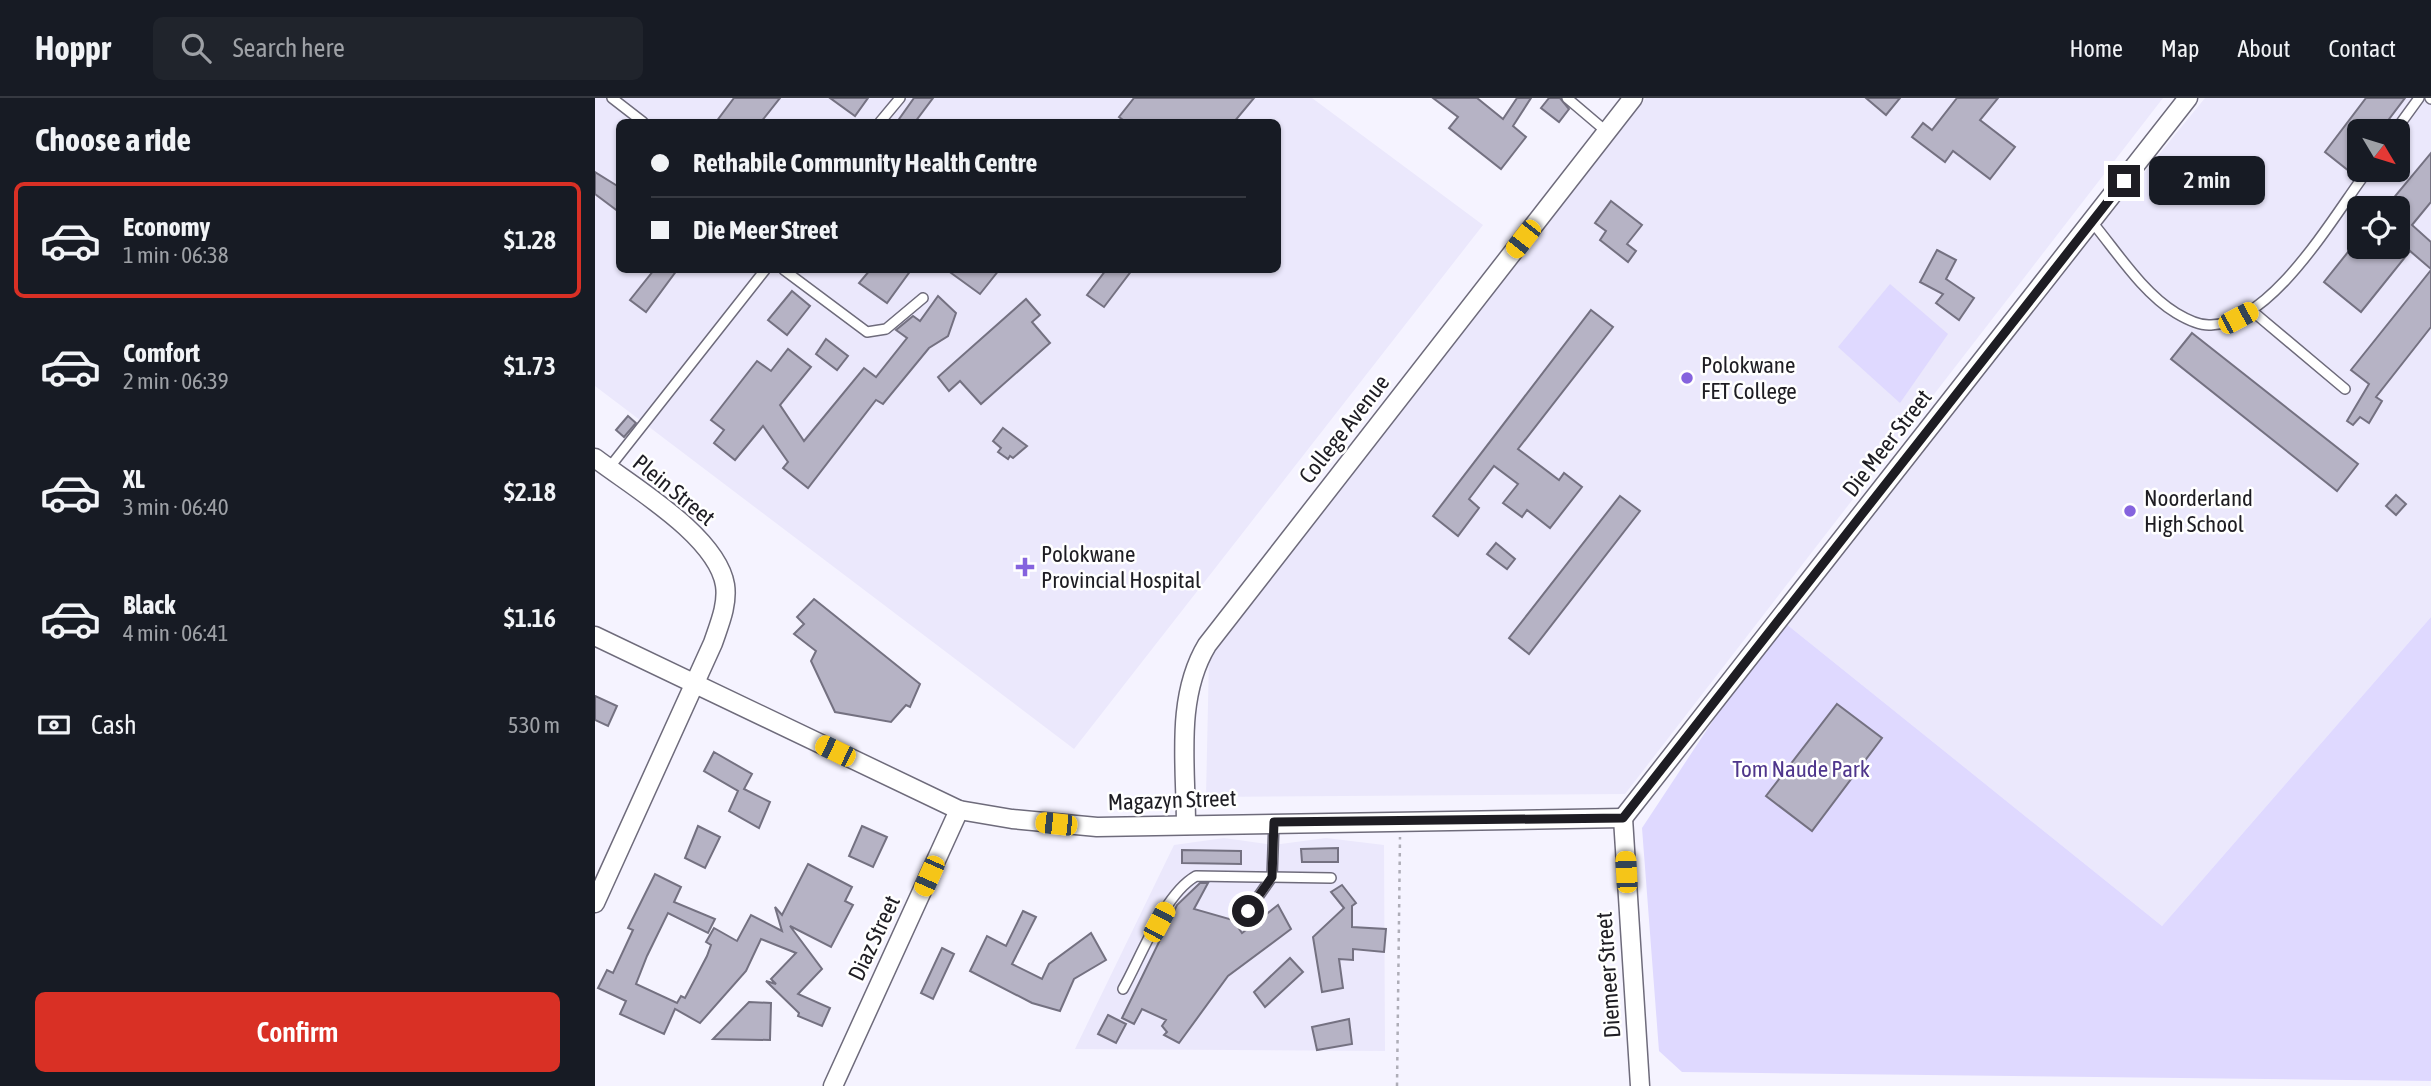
<!DOCTYPE html>
<html lang="en">
<head>
<meta charset="utf-8">
<style>
  :root { --surface:#171b24; --page:#20242c; --text:#f1f3f6; --muted:#9ea1a6; --line:#363941; --accent:#d93025 }
  body { margin:0; font-family:"Asap Condensed",sans-serif; background:var(--page); color:var(--text); height:100vh; display:flex; flex-direction:column; font-size:26px; white-space:nowrap }
  * { box-sizing:border-box; margin:0 }
  p { font-size:23px; color:var(--muted) }
  .icon { flex:none; width:38px; height:38px; fill:none; stroke:currentColor; stroke-width:2; stroke-linecap:round; stroke-linejoin:round }
  .map { position:relative; flex:1; overflow:hidden }
  .side { display:flex; flex-direction:column; background:var(--surface); width:595px }
  .side>* { flex:none }
  .banner { position:absolute; left:21px; top:21px; width:665px; height:154px; border-radius:10px; box-shadow:0 2px 5px #0004; display:grid; align-content:center; height:154px; padding:0 35px; background:var(--surface) }
  .needle { width:46px; rotate:128deg }
  .fabs { position:absolute; left:1752px; top:21px; display:grid; gap:14px }
  .fabs a { display:grid; place-items:center; width:63px; height:63px; border-radius:10px; background:var(--surface); box-shadow:0 2px 5px #0004; font-size:35px }
  .end { position:absolute; width:32px; height:32px; margin:-16px; border:9px solid #1e1d23; background:#fff; box-shadow:0 0 0 4px #fff }
  .from { border-radius:50% }
  .bubble { position:absolute; height:49px; border-radius:10px; background:var(--surface); box-shadow:0 2px 5px #0004; font-size:23px; font-weight:600; line-height:49px; text-align:center }
  .car { position:absolute; width:21px; height:42px; margin:-21px -10px; border-radius:9px; box-shadow:0 0 5px 2px #0007; background:linear-gradient(#f5c518 24%,#345 0 40%,#f5c518 0 76%,#345 0 86%,#f5c518 0) }
  .banner b { display:flex; align-items:center; gap:24px; height:66px; font-size:26px }
  .banner b+b { border-top:2px solid var(--line) }
  .banner i { width:18px; height:18px; background:var(--text) }
  ul { padding:0; list-style:none }
  li { display:flex; align-items:center; gap:21px; height:116px; margin:0 14px 10px; padding:0 21px; border:4px solid transparent; border-radius:10px }
  li div { flex:1 }
  li b { display:block; font-size:26px }
  li em { font-style:normal; font-weight:600 }
  li.on { border-color:var(--accent) }
  li>.icon { width:63px; height:63px; stroke-width:1.5 }
  h2 { padding:0 35px; font-size:32px; line-height:84px }
  .pay { display:flex; align-items:center; gap:18px; height:77px; padding:0 35px; font-size:26px }
  .pay p { margin-inline-start:auto }
  .cta { display:flex; gap:14px; margin-top:auto; padding:14px 35px }
  .cta a { flex:1; height:80px; border-radius:10px; background:var(--accent); color:#fff; font-size:28px; font-weight:600; line-height:80px; text-align:center }
  header { display:flex; align-items:center; gap:42px; box-sizing:border-box; height:98px; padding:0 35px; background:var(--surface); border-bottom:2px solid var(--line) }
  header strong { font-size:33px }
  nav { display:flex; gap:38px; margin-inline-start:auto; font-size:24px }
  .search { width:490px; height:63px; background:var(--page); display:flex; align-items:center; gap:18px; box-sizing:border-box; padding:0 24px; border-radius:10px; color:var(--muted); font-size:26px }
  main { display:flex; flex:1; min-height:0 }
  .map>svg:first-child { display:block }
  .built { fill:#ebe8fc; fill-rule:evenodd }
  .green { fill:#dfd9ff }
  .building { fill:#b6b3c5; stroke:#747181; stroke-width:2 }
  .lines { fill:none; stroke-linecap:round; stroke-linejoin:round }
  .lane-casing { stroke:#6e6b7b; stroke-width:12 }
  .street-casing { stroke:#6e6b7b; stroke-width:21 }
  .path { stroke:#aeadb7; stroke-width:2.5; stroke-dasharray:3.5 5; stroke-linecap:butt }
  .lane { stroke:#fff; stroke-width:9 }
  .street { stroke:#fff; stroke-width:18 }
  .route { stroke:#1e1d23; stroke-width:9 }
  .poi-dot { fill:#8563de; stroke:#fff; stroke-width:2.5 }
  .labels { text-anchor:middle; dominant-baseline:central; stroke-width:5; stroke-linejoin:round; paint-order:stroke }
  .poi-label { font-size:23px; fill:#1e1d23; stroke:#fff; text-anchor:start }
  .street-label { font-size:23px; fill:#1e1d23; stroke:#fff }
  .park-label { font-size:23px; fill:#4f368c; stroke:#fff }
</style>
</head>
<body>
<header>
<strong>Hoppr</strong>
<div class="search"><svg class="icon" aria-label="search" viewBox="0 0 24 24"><circle cx="10" cy="10" r="6"/><path d="M15 15l6 6"/></svg>Search here</div>
<nav><a>Home</a><a>Map</a><a>About</a><a>Contact</a></nav>
</header>
<main>
<section class="side">
<h2>Choose a ride</h2>
<ul>
<li class="on"><svg class="icon" aria-label="car" viewBox="0 0 24 24"><path d="M5 17H2v-5l4-1 3-4h7l3 4 3 1v5h-3M9 17h6M6 11h13"/><circle cx="7" cy="17" r="2"/><circle cx="17" cy="17" r="2"/></svg><div><b>Economy</b><p>1 min · 06:38</p></div><em>$1.28</em></li>
<li><svg class="icon" aria-label="car" viewBox="0 0 24 24"><path d="M5 17H2v-5l4-1 3-4h7l3 4 3 1v5h-3M9 17h6M6 11h13"/><circle cx="7" cy="17" r="2"/><circle cx="17" cy="17" r="2"/></svg><div><b>Comfort</b><p>2 min · 06:39</p></div><em>$1.73</em></li>
<li><svg class="icon" aria-label="car" viewBox="0 0 24 24"><path d="M5 17H2v-5l4-1 3-4h7l3 4 3 1v5h-3M9 17h6M6 11h13"/><circle cx="7" cy="17" r="2"/><circle cx="17" cy="17" r="2"/></svg><div><b>XL</b><p>3 min · 06:40</p></div><em>$2.18</em></li>
<li><svg class="icon" aria-label="car" viewBox="0 0 24 24"><path d="M5 17H2v-5l4-1 3-4h7l3 4 3 1v5h-3M9 17h6M6 11h13"/><circle cx="7" cy="17" r="2"/><circle cx="17" cy="17" r="2"/></svg><div><b>Black</b><p>4 min · 06:41</p></div><em>$1.16</em></li>
</ul>
<div class="pay"><svg class="icon" aria-label="cash" viewBox="0 0 24 24"><path d="M3 7h18v10H3z"/><circle cx="12" cy="12" r="2"/></svg>Cash<p>530 m</p></div>
<div class="cta"><a>Confirm</a></div>
</section>
<div class="map">
<svg width="1836" height="988" viewBox="0 0 1836 988">
  <rect width="100%" height="100%" fill="#f5f3ff"/>
  <g class="built">
    <path d="M0,0h717l171,127 -409,524 -479,-363zM24,24h658v148h-658z"/>
    <path d="M1051,0h517l-538,696 -419,3 3,-139z"/>
    <path d="M1610,0h226v519l-269,309 -382,-307zM1764,33h38v39h-38zM1764,110h38v39h-38zM1801,397l10,9 -10,11 -10,-9z"/>
    <path d="M629,740l49,7 53,-7 58,7 1,206 -310,-2 99,-204z"/>
  </g>
  <g class="green">
    <path d="M1295,186l58,50 -48,69 -62,-56z"/>
    <path d="M1836,519v464l-749,-9 -23,-21 -17,-223 138,-209 382,307z"/>
  </g>
  <g class="building">
    <path d="M139,0h46l-19,24h-45z"/>
    <path d="M235,0h38l-13,18z"/>
    <path d="M319,0h19l-18,24h-18z"/>
    <path d="M539,0h120l-20,24h-108l-7,-5z"/>
    <path d="M838,0h44l26,21 14,-21h14l-18,28 13,11 -25,32 -52,-41 9,-11z"/>
    <path d="M954,0h11l9,11 -10,13 -18,-14z"/>
    <path d="M1271,0h34l-14,17z"/>
    <path d="M1362,0h41l-18,22 35,27 -25,32 -37,-28 -8,11 -33,-25 11,-14 9,7z"/>
    <path d="M1771,0h39l-25,33h-21v27l-10,13 -24,-19z"/>
    <path d="M1836,55v49l-19,23 19,17v27l-21,-18 -49,61 -37,-30 28,-35h45v-41l-6,-5z"/>
    <path d="M0,74l24,15v25l-24,-18z"/>
    <path d="M1016,103l31,24 -15,19 9,7 -8,11 -28,-22 6,-9 -11,-8z"/>
    <path d="M1342,152l19,10 -10,19 28,19 -15,22 -23,-17 7,-9 -23,-12z"/>
    <path d="M59,172h23l-31,42 -16,-12z"/>
    <path d="M275,172h41l-24,33 -28,-20z"/>
    <path d="M352,172h52l-19,24z"/>
    <path d="M511,172h26l-28,37 -17,-12z"/>
    <path d="M1836,172v57l-55,70 6,4 -13,22 -9,-6 -7,8 -6,-4 22,-37 -18,-14z"/>
    <path d="M197,193l18,15 -23,29 -19,-15z"/>
    <path d="M343,198l18,17 -8,23 -19,12 -46,56 -7,-4 -68,88 -25,-20 5,-6 -25,-36 -28,34 -21,-17 10,-13 -13,-10 46,-59 14,10 17,-22 23,18 -31,38 24,36 60,-73 12,9 31,-39 -11,-8 17,-14 7,5z"/>
    <path d="M431,201l14,16 -8,7 18,21 -69,61 -21,-23 -11,10 -11,-14z"/>
    <path d="M996,212l22,17 -95,122 41,31 5,-7 18,14 -32,41 -23,-18 -5,7 -19,-14 15,-19 -24,-18 -25,33 10,9 -21,28 -25,-20z"/>
    <path d="M1597,235l166,131 -21,27 -166,-132z"/>
    <path d="M231,241l22,17 -11,14 -21,-16z"/>
    <path d="M33,318l8,7 -12,14 -8,-7z"/>
    <path d="M408,330l24,18 -14,12 -3,-2 -2,3 -10,-7 3,-4 -8,-7z"/>
    <path d="M1801,397l10,9 -10,11 -10,-9z"/>
    <path d="M1025,398l20,15 -111,143 -20,-16z"/>
    <path d="M901,445l19,16 -8,10 -20,-15z"/>
    <path d="M219,501l106,85 -10,23 -4,-2 -15,17 -56,-10 -24,-51 5,-10 -22,-17 10,-10 -7,-7z"/>
    <path d="M0,598l22,10 -9,20 -13,-6z"/>
    <path d="M1242,606l45,34 -70,93 -46,-35z"/>
    <path d="M119,654l38,22 -8,15 26,13 -11,26 -30,-17 9,-20 -34,-20z"/>
    <path d="M103,728l22,11 -15,31 -20,-10z"/>
    <path d="M267,728l25,11 -14,30 -24,-11z"/>
    <path d="M743,750v14h-36l-1,-13z"/>
    <path d="M587,752l59,1v13l-59,-1z"/>
    <path d="M213,766l44,23 -7,14 8,4 -22,42 -41,-21 32,43 -24,25 32,14 -8,18 -24,-10 1,-3 -33,-32 10,3 -5,-5 25,-26 -35,-14 -15,32 -46,52 -25,-14 -11,25 -44,-20 6,-13 -28,-13 9,-18 6,3 20,-43 -5,-2 27,-54 26,13 -7,15 41,17 -7,14 -40,-20 -21,43 -11,28 41,19 4,-7 4,2 22,-42 4,-11 -5,-3 8,-14 23,13 14,-26 31,16 -7,-24 7,8z"/>
    <path d="M605,785h8l-14,26 39,11 9,13 36,-28 13,24 -63,47 -49,67 -15,-8 3,-3 -5,-6 4,-6 -24,-11 -8,15 -12,-6 55,-113z"/>
    <path d="M747,787l14,18 -4,3v21l34,2 -2,23 -31,-3v11l-14,-1 4,29 -21,4 -9,-55 31,-29 -13,-16z"/>
    <path d="M428,813l13,6 -24,47 30,15 7,-15 42,-31 15,27 -32,19 -14,32 -28,-8 -62,-32 17,-35 19,10z"/>
    <path d="M347,850l12,6 -21,45 -12,-6z"/>
    <path d="M695,860l13,14 -38,35 -11,-15z"/>
    <path d="M154,904l22,1 -1,37 -57,-1z"/>
    <path d="M513,917l18,9 -10,19 -18,-9z"/>
    <path d="M754,921l3,25 -35,6 -5,-23z"/>
  </g>
  <g class="lines">
    <defs>
      <g id="lane">
        <path d="M17,0l31,24"/>
        <path d="M972,0l40,34"/>
        <path d="M1835,0l1,1"/>
        <path d="M285,24l20,-24"/>
        <path d="M1800,33l24,-33"/>
        <path d="M1497,124c25,30 50,70 84,91 10,6 23,13 35,12 62,-2 123,-110 157,-155"/>
        <path d="M189,172l83,62 19,-3 37,-31"/>
        <path d="M1656,212l94,79"/>
        <path d="M14,370l156,-198"/>
        <path d="M653,813l24,-34 2,-55"/>
        <path d="M528,891c18,-32 41,-95 73,-113l135,2"/>
      </g>
      <g id="street">
        <path d="M0,360c38,29 122,78 130,127 3,20 -6,40 -12,58l-118,260"/>
        <path d="M0,538l364,174 53,9 85,8 526,-9"/>
        <path d="M1028,720l565,-720"/>
        <path d="M1028,720l17,268"/>
        <path d="M591,727c0,-60 -11,-127 21,-180l426,-547"/>
        <path d="M238,988l126,-276"/>
      </g>
    </defs>
    <use href="#lane" class="lane-casing"/>
    <use href="#street" class="street-casing"/>
    <path class="path" d="M802,988l3,-249"/>
    <use href="#lane" class="lane"/>
    <use href="#street" class="street"/>
  </g>
  <g class="lines">
    <path class="route" d="M653,813l24,-34 2,-55 349,-4 501,-637"/>
  </g>
  <g class="poi-dot">
    <circle cx="1092" cy="280" r="7"/>
    <circle cx="1535" cy="413" r="7"/>
    <path d="M426.5 458.5h7v7h7v7h-7v7h-7v-7h-7v-7h7z"/>
  </g>
  <g class="labels">
    <g class="poi-label">
      <text x="1106" y="267">Polokwane<tspan x="1106" dy="26">FET College</tspan></text>
      <text x="1549" y="400">Noorderland<tspan x="1549" dy="26">High School</tspan></text>
      <text x="446" y="456">Polokwane<tspan x="446" dy="26">Provincial Hospital</tspan></text>
    </g>
    <g class="street-label">
      <text transform="translate(749 331) rotate(-52)">College Avenue</text>
      <text transform="translate(1292 345) rotate(-52)">Die Meer Street</text>
      <text transform="translate(79 392) rotate(39)">Plein Street</text>
      <text transform="translate(577 702) rotate(-2)">Magazyn Street</text>
      <text transform="translate(279 840) rotate(-65)">Diaz Street</text>
      <text transform="translate(1013 877) rotate(-94)">Diemeer Street</text>
    </g>
    <g class="park-label">
      <text x="1206" y="671">Tom Naude Park</text>
    </g>
  </g>
</svg>
<div class="fabs">
<a><svg class="needle" viewBox="-14 -14 28 28"><path d="M0-13l5 13h-10z" fill="#e53935"/><path d="M0 13l5-13h-10z" fill="#9ea1a6"/></svg></a>
<a><svg class="icon" aria-label="locate" viewBox="0 0 24 24"><circle cx="12" cy="12" r="6"/><path d="M12 2v4M12 18v4M2 12h4M18 12h4"/></svg></a>
</div>
<i class="end from" style="left:653px;top:813px"></i>
<i class="end" style="left:1529px;top:83px"></i>
<div class="bubble" style="left:1554px;top:58px;width:116px">2 min</div>
<i class="car" style="left:928px;top:141px;rotate:218deg"></i>
<i class="car" style="left:1643px;top:220px;rotate:62deg"></i>
<i class="car" style="left:240px;top:653px;rotate:296deg"></i>
<i class="car" style="left:461px;top:726px;rotate:276deg"></i>
<i class="car" style="left:1031px;top:774px;rotate:357deg"></i>
<i class="car" style="left:334px;top:778px;rotate:204deg"></i>
<i class="car" style="left:564px;top:824px;rotate:28deg"></i>
<div class="banner">
<b><i class="from"></i>Rethabile Community Health Centre</b>
<b><i></i>Die Meer Street</b>
</div>
</div>
</main>
</body>
</html>
